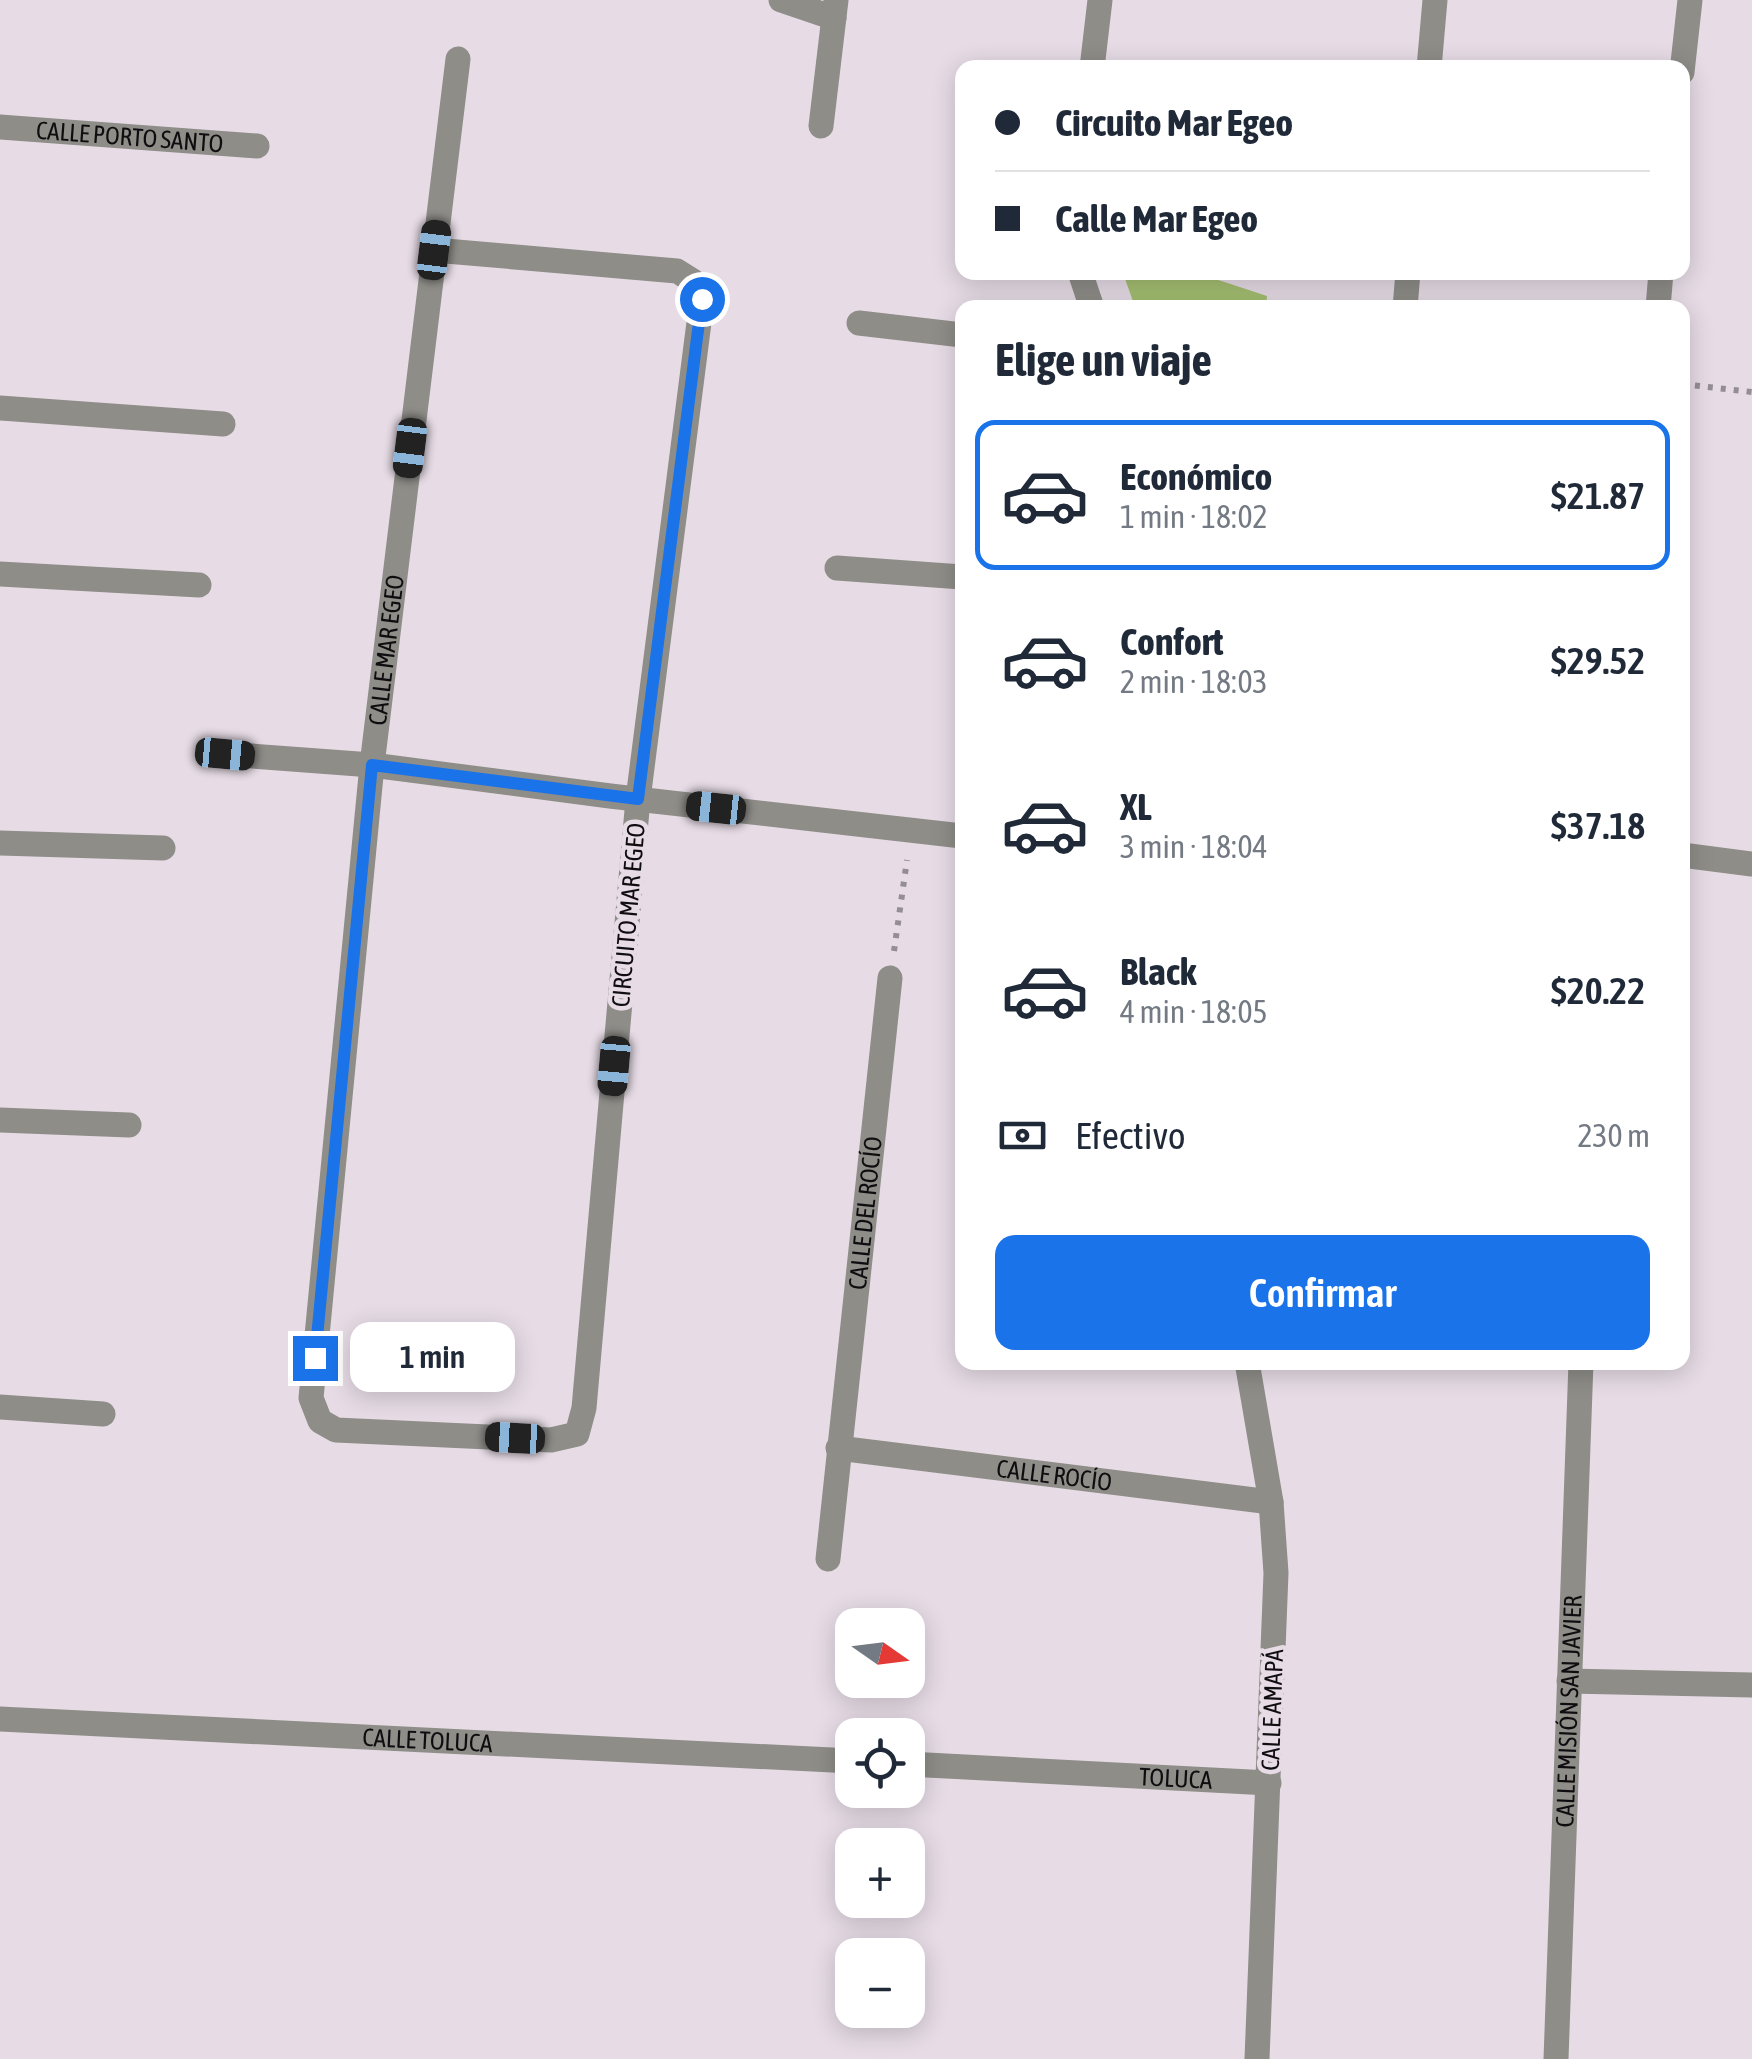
<!DOCTYPE html>
<html lang="es">
<head>
<meta charset="utf-8">
<style>
  :root { --surface:#fff; --page:#f6f6f7; --text:#1f2937; --muted:#747a83; --line:#e0e1e3; --accent:#1a73e8 }
  body { margin:0; font-family:"Asap Condensed",sans-serif; background:var(--page); color:var(--text); height:100vh; display:flex; flex-direction:column; font-size:38px; white-space:nowrap }
  * { box-sizing:border-box; margin:0 }
  p { font-size:32px; color:var(--muted) }
  .icon { flex:none; width:55px; height:55px; fill:none; stroke:currentColor; stroke-width:2; stroke-linecap:round; stroke-linejoin:round }
  .map { position:relative; flex:1; overflow:hidden }
  .sheet { position:absolute; left:955px; top:300px; width:735px; height:1070px; display:flex; flex-direction:column; background:var(--surface); border-radius:20px; box-shadow:0 5px 25px #0003 }
  .sheet>* { flex:none }
  .hud { position:absolute; left:955px; top:60px; width:735px; height:220px; border-radius:20px; box-shadow:0 5px 25px #0003; display:grid; align-content:center; height:220px; padding:0 40px; background:var(--surface) }
  .needle { width:65px; rotate:104deg }
  .controls { position:absolute; left:835px; top:1608px; display:grid; gap:20px }
  .controls a { display:grid; place-items:center; width:90px; height:90px; border-radius:20px; background:var(--surface); box-shadow:0 5px 25px #0003; font-size:50px }
  .end { position:absolute; width:45px; height:45px; margin:-22px; border:12px solid #1a73e8; background:#fff; box-shadow:0 0 0 5px #fff }
  .from { border-radius:50% }
  .bubble { position:absolute; height:70px; border-radius:20px; background:var(--surface); box-shadow:0 5px 25px #0003; font-size:32px; font-weight:600; line-height:70px; text-align:center }
  .car { position:absolute; width:30px; height:60px; margin:-30px -15px; border-radius:12px; box-shadow:0 0 8px 2px #0007; background:linear-gradient(#222 24%,#8ab4d8 0 40%,#222 0 76%,#8ab4d8 0 86%,#222 0) }
  .hud b { display:flex; align-items:center; gap:35px; height:95px; font-size:38px }
  .hud b+b { border-top:2px solid var(--line) }
  .hud i { width:25px; height:25px; background:var(--text) }
  ul { padding:0; list-style:none }
  li { display:flex; align-items:center; gap:30px; height:150px; margin:0 20px 15px; padding:0 20px; border:5px solid transparent; border-radius:20px }
  li div { flex:1 }
  li b { display:block; font-size:38px }
  li em { font-style:normal; font-weight:600 }
  li.selected { border-color:var(--accent) }
  li>.icon { width:90px; height:90px; stroke-width:1.5 }
  h2 { padding:0 40px; font-size:45px; line-height:120px }
  .pay { display:flex; align-items:center; gap:25px; height:110px; padding:0 40px; font-size:38px }
  .pay p { margin-inline-start:auto }
  .cta { display:flex; gap:20px; margin-top:auto; padding:20px 40px }
  .cta a { flex:1; height:115px; border-radius:20px; background:var(--accent); color:#fff; font-size:40px; font-weight:600; line-height:115px; text-align:center }
  .map>svg:first-child { display:block }
  .green { fill:#a4bf71 }
  .lines { fill:none; stroke-linecap:round; stroke-linejoin:round }
  .path { stroke:#958d95; stroke-width:6; stroke-dasharray:5 8; stroke-linecap:butt }
  .minor { stroke:#8e8d88; stroke-width:25 }
  .route { stroke:#1a73e8; stroke-width:12 }
  .labels { text-anchor:middle; dominant-baseline:central; stroke-width:9; stroke-linejoin:round; paint-order:stroke }
  .street-label { font-size:25px; fill:#100d10; stroke:#e7dce6 }
</style>
</head>
<body>
<div class="map">
<svg width="1752" height="2059" viewBox="0 0 1752 2059">
  <rect width="100%" height="100%" fill="#e7dce6"/>
  <path class="green" d="M1123,273h74l70,23 -1,11h-131z"/>
  <g class="lines">
    <g class="path">
      <path d="M1682,384l70,8"/>
      <path d="M894,951l13,-91"/>
    </g>
    <g class="minor">
      <path d="M781,0l53,18"/>
      <path d="M1092,68l8,-68"/>
      <path d="M1429,68l6,-68"/>
      <path d="M1682,72l8,-72"/>
      <path d="M821,126l15,-126"/>
      <path id="s1" d="M0,127l257,19"/>
      <path id="s2" d="M434,250l243,21 16,10 9,18 -64,500 -54,609 -7,26 -26,6 -215,-10 -16,-9 -9,-23 61,-633 86,-706"/>
      <path d="M1080,272l12,36"/>
      <path d="M1405,308l3,-36"/>
      <path d="M1658,308l3,-36"/>
      <path d="M859,323l103,12"/>
      <path d="M0,408l223,16"/>
      <path d="M837,568l125,9"/>
      <path d="M0,574l199,11"/>
      <path d="M225,754l147,11 238,31 352,40"/>
      <path d="M0,843l163,5"/>
      <path d="M1682,855l70,9"/>
      <path d="M0,1120l129,5"/>
      <path d="M1247,1362l24,140 5,71 -19,486"/>
      <path d="M0,1407l103,7"/>
      <path id="s3" d="M838,1448l433,54"/>
      <path id="s4" d="M828,1559l62,-581"/>
      <path d="M1569,1681l183,4"/>
      <path id="s5" d="M0,1719l852,42"/>
      <path id="s6" d="M908,1764l361,19"/>
      <path id="s7" d="M1556,2059l25,-697"/>
    </g>
  </g>
  <g class="lines">
    <path class="route" d="M315,1358l57,-593 266,34 64,-500"/>
  </g>
  <g class="labels">
    <g class="street-label">
      <text stroke="none"><textPath href="#s1" startOffset="130">CALLE PORTO SANTO</textPath></text>
      <text stroke="none"><textPath href="#s2" startOffset="2462">CALLE MAR EGEO</textPath></text>
      <text transform="translate(628 915) rotate(-85)">CIRCUITO MAR EGEO</text>
      <text stroke="none"><textPath href="#s4" startOffset="348">CALLE DEL ROCÍO</textPath></text>
      <text stroke="none"><textPath href="#s3" startOffset="218">CALLE ROCÍO</textPath></text>
      <text transform="translate(1272 1710) rotate(-88)">CALLE AMAPÁ</text>
      <text stroke="none"><textPath href="#s7" startOffset="348">CALLE MISIÓN SAN JAVIER</textPath></text>
      <text stroke="none"><textPath href="#s5" startOffset="428">CALLE TOLUCA</textPath></text>
      <text stroke="none"><textPath href="#s6" startOffset="268">TOLUCA</textPath></text>
    </g>
  </g>
</svg>
<div class="controls">
<a><svg class="needle" viewBox="-14 -14 28 28"><path d="M0-13l5 13h-10z" fill="#e53935"/><path d="M0 13l5-13h-10z" fill="#747a83"/></svg></a>
<a><svg class="icon" aria-label="locate" viewBox="0 0 24 24"><circle cx="12" cy="12" r="6"/><path d="M12 2v4M12 18v4M2 12h4M18 12h4"/></svg></a>
<a>+</a>
<a>−</a>
</div>
<i class="end from" style="left:702px;top:299px"></i>
<i class="end" style="left:315px;top:1358px"></i>
<div class="bubble" style="left:350px;top:1322px;width:165px">1 min</div>
<i class="car" style="left:434px;top:250px;rotate:7deg"></i>
<i class="car" style="left:410px;top:448px;rotate:187deg"></i>
<i class="car" style="left:225px;top:754px;rotate:95deg"></i>
<i class="car" style="left:716px;top:808px;rotate:276deg"></i>
<i class="car" style="left:614px;top:1066px;rotate:185deg"></i>
<i class="car" style="left:515px;top:1438px;rotate:273deg"></i>
<div class="hud">
<b><i class="from"></i>Circuito Mar Egeo</b>
<b><i></i>Calle Mar Egeo</b>
</div>
<section class="sheet">
<h2>Elige un viaje</h2>
<ul>
<li class="selected"><svg class="icon" aria-label="car" viewBox="0 0 24 24"><path d="M5 17H2v-5l4-1 3-4h7l3 4 3 1v5h-3M9 17h6M6 11h13"/><circle cx="7" cy="17" r="2"/><circle cx="17" cy="17" r="2"/></svg><div><b>Económico</b><p>1 min · 18:02</p></div><em>$21.87</em></li>
<li><svg class="icon" aria-label="car" viewBox="0 0 24 24"><path d="M5 17H2v-5l4-1 3-4h7l3 4 3 1v5h-3M9 17h6M6 11h13"/><circle cx="7" cy="17" r="2"/><circle cx="17" cy="17" r="2"/></svg><div><b>Confort</b><p>2 min · 18:03</p></div><em>$29.52</em></li>
<li><svg class="icon" aria-label="car" viewBox="0 0 24 24"><path d="M5 17H2v-5l4-1 3-4h7l3 4 3 1v5h-3M9 17h6M6 11h13"/><circle cx="7" cy="17" r="2"/><circle cx="17" cy="17" r="2"/></svg><div><b>XL</b><p>3 min · 18:04</p></div><em>$37.18</em></li>
<li><svg class="icon" aria-label="car" viewBox="0 0 24 24"><path d="M5 17H2v-5l4-1 3-4h7l3 4 3 1v5h-3M9 17h6M6 11h13"/><circle cx="7" cy="17" r="2"/><circle cx="17" cy="17" r="2"/></svg><div><b>Black</b><p>4 min · 18:05</p></div><em>$20.22</em></li>
</ul>
<div class="pay"><svg class="icon" aria-label="cash" viewBox="0 0 24 24"><path d="M3 7h18v10H3z"/><circle cx="12" cy="12" r="2"/></svg>Efectivo<p>230 m</p></div>
<div class="cta"><a>Confirmar</a></div>
</section>
</div>
</body>
</html>
